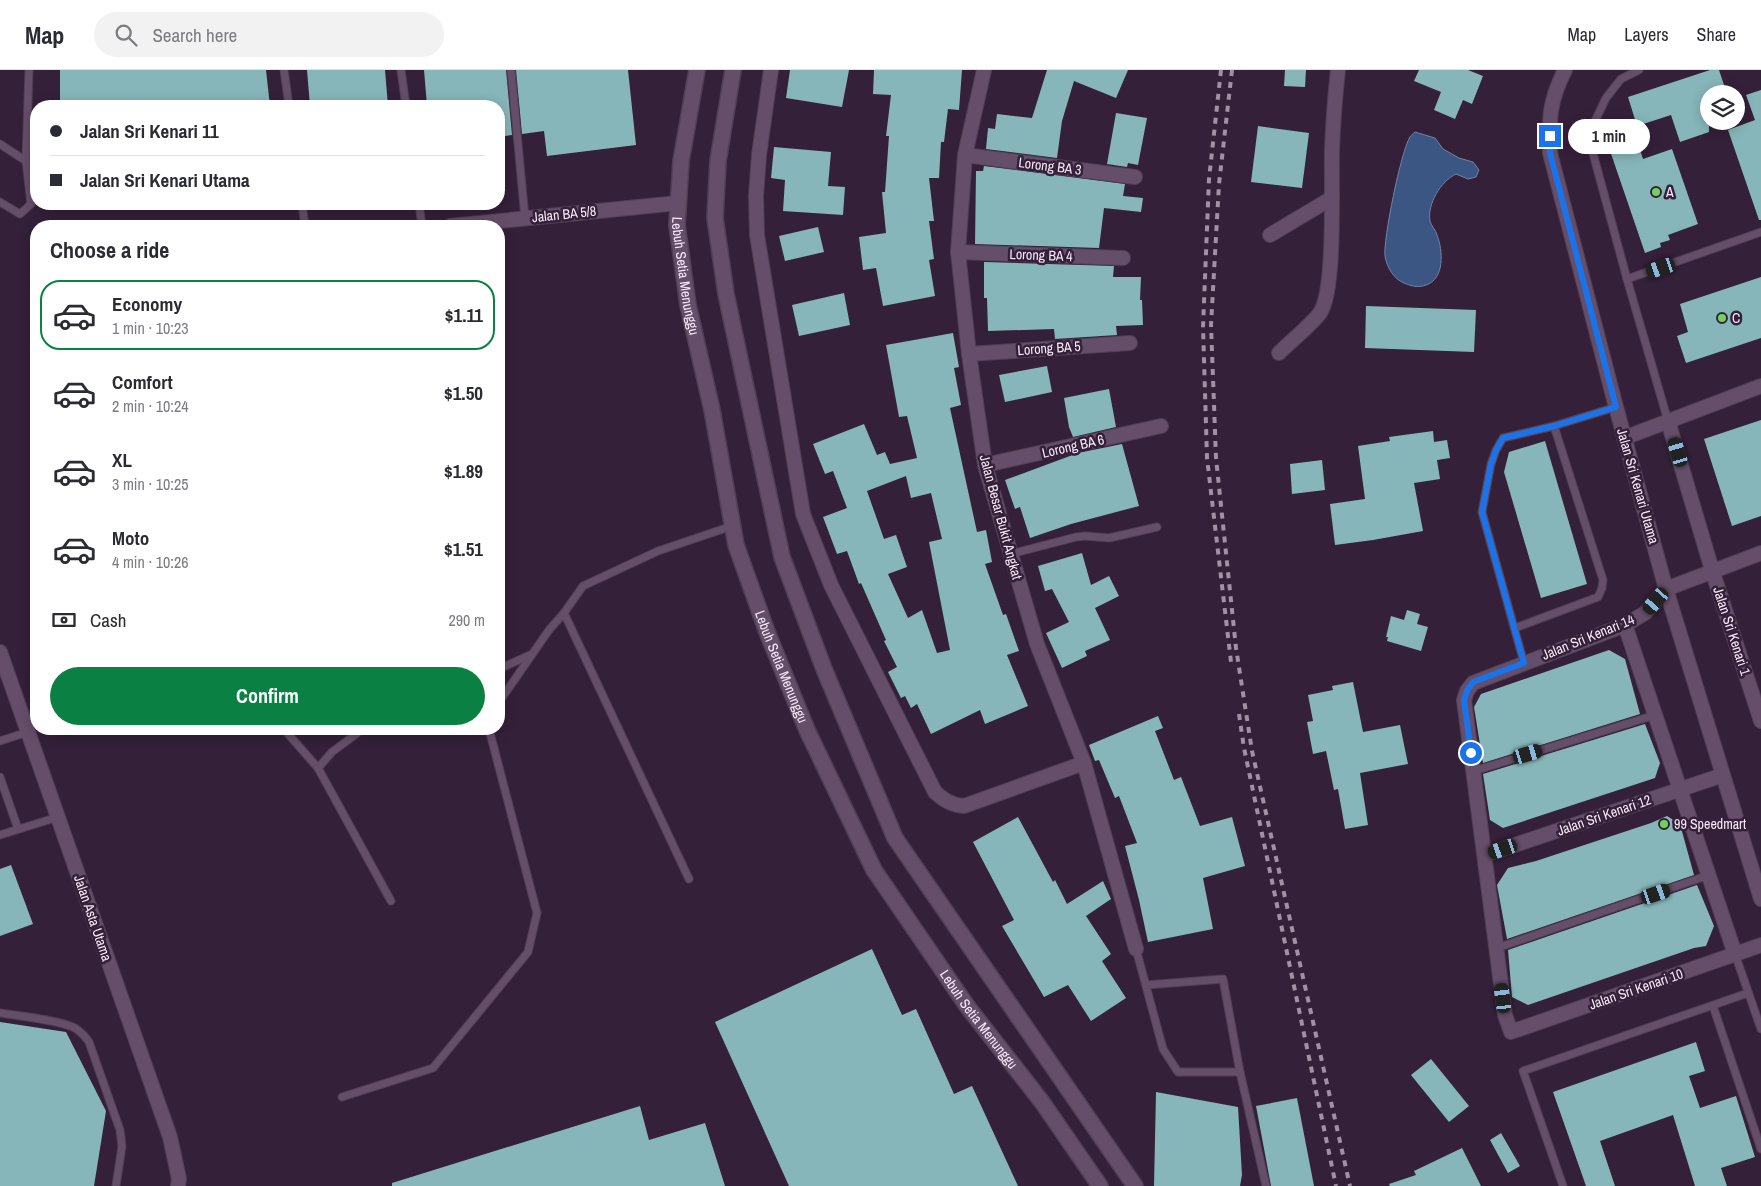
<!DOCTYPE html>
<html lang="en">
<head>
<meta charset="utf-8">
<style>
  :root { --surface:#fff; --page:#f2f2f3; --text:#2b2b33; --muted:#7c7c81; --line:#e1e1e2; --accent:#0b8043 }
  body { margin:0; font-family:"Archivo Narrow",sans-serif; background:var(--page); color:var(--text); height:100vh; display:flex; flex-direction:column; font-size:19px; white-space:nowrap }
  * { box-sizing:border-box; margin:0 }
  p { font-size:16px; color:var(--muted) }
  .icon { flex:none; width:28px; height:28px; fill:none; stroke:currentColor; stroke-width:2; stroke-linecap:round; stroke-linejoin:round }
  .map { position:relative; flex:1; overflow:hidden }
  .sheet { position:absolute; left:30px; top:150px; width:475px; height:515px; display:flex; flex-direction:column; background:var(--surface); border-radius:20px; box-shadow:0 2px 12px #0003 }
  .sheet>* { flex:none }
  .guide { position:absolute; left:30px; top:30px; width:475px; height:110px; border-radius:20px; box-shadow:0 2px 12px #0003; display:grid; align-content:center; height:110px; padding:0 20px; background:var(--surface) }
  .controls { position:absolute; left:1700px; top:15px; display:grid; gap:10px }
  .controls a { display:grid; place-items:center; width:45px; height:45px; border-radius:50%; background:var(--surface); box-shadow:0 2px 12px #0003; font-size:25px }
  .end { position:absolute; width:22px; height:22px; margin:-11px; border:6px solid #1a73e8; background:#fff; box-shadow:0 0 0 2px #fff }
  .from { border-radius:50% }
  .bubble { position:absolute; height:35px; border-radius:18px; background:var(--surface); box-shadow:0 2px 12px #0003; font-size:16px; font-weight:700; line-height:35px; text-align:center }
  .car { position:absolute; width:15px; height:30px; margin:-15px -8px; border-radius:6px; box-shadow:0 0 4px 1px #0007; background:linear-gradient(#222 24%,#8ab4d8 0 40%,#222 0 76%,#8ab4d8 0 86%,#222 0) }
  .guide b { display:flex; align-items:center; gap:18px; height:48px; font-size:19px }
  .guide b+b { border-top:1px solid var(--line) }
  .guide i { width:12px; height:12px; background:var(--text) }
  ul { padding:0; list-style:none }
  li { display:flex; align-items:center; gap:15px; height:70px; margin:0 10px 8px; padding:0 10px; border:2px solid transparent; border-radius:20px }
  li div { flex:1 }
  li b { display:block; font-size:19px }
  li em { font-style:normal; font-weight:700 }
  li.current { border-color:var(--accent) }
  li>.icon { width:45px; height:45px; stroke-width:1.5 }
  h2 { padding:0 20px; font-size:22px; line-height:60px }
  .pay { display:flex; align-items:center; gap:12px; height:55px; padding:0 20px; font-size:19px }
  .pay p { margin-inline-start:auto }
  .button { display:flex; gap:10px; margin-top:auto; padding:10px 20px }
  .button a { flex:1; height:58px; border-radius:30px; background:var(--accent); color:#fff; font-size:20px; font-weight:700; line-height:58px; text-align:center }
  header { display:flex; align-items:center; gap:30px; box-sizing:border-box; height:70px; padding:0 25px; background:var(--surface); border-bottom:1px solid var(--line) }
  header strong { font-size:24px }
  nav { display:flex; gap:28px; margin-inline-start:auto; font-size:18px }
  .search { width:350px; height:45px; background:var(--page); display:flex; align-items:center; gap:12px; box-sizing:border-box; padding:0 18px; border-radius:28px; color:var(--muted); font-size:19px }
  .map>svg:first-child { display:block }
  .water { fill:#3b5683; stroke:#7382a6 }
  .building { fill:#86b6b9; fill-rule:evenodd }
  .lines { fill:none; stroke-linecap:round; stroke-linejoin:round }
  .service-casing { stroke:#513f54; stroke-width:9 }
  .minor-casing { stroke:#513f54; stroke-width:16 }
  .tertiary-casing { stroke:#513f54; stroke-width:18 }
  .service { stroke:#654e6a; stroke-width:7 }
  .minor { stroke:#654e6a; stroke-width:14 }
  .tertiary { stroke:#654e6a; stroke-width:15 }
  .rail { stroke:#a291a5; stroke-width:4; stroke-dasharray:6 6; stroke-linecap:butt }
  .route { stroke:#1a73e8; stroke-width:6 }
  .poi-dot { fill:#72d25d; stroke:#342039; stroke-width:2 }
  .labels { text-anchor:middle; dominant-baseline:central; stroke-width:5; stroke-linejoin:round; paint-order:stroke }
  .street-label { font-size:14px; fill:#f7e9f9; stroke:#342039 }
  .poi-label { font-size:14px; fill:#f7e9f9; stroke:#342039; text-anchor:start }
</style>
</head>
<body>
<header>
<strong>Map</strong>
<div class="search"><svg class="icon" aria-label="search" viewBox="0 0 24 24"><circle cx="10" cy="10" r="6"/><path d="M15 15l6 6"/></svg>Search here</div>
<nav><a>Map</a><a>Layers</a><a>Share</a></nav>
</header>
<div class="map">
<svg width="1761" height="1116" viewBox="0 0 1761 1116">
  <rect width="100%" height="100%" fill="#342039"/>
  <path class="water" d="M1415,62l20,6 8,11 16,9 14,4 6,8 -3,7 -8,2 -12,-5c-15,7 -29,30 -26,47 1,5 6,9 7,14 6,15 8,44 -11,50 -7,3 -15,1 -22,-2 -10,-4 -17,-15 -19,-27 -2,-16 16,-105 25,-119 1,-2 3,-3 5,-5z"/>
  <g class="building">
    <path d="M60,0h206l4,36h-210z"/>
    <path d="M307,0h78l3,36h-78z"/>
    <path d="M424,0h82l6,65 -13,2v-31h-72z"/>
    <path d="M516,0h112l8,75 -89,11 -3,-25 -22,3z"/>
    <path d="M790,0h59l-7,37 -56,-9z"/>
    <path d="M874,0h88l-3,40 -11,-1 -4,33h-3l-2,36h-10l5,43h-5l5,38 -5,1 6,36 -52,10 -7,-38 -13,2 -4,-33 27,-4 -4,-41h3l4,-56h-3l5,-41 -18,-1z"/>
    <path d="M1047,0h81l-12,28 -42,-17 -12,40 -5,37 -71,-9 2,-21 7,1 2,-15 35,4z"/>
    <path d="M1285,0h21l-1,17 -21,-1z"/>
    <path d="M1419,0h49l15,6 -11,28 -9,-4 -8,19 -21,-9 7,-18 -27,-11z"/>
    <path d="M1710,0h9l8,24h-18v38l-29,10 -9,-27 -34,11 -9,-29z"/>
    <path d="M1761,20v130h-2l-31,-90 27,-10 -9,-25z"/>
    <path d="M1116,43l31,5 -9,47 -10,-2 -1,4 -20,-3z"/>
    <path d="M1258,56l51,7 -7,55 -51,-6z"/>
    <path d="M1634,62l9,27 29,-10 26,75 -30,11 2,5 -10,3 1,4 -16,6 -38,-111z"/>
    <path d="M774,77l57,5 -3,34 17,1 -2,28 -60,-4 2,-31 -14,-2z"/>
    <path d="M984,96l141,18 -2,12 20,2 -2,14 -37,-4 -5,40 -124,-4 1,-73h7z"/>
    <path d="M818,157l6,25 -39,9 -6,-25z"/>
    <path d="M984,192l130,4 -1,11h28l-1,23h2l1,25 -27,1 1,9 -62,4 -1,-10 -66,2 -1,-33h-3z"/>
    <path d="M1761,207v61l-75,25 -9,-27 11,-4 -8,-28z"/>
    <path d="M844,223l6,32 -51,11 -7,-31z"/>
    <path d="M1366,236l110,4 -2,42 -109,-4z"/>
    <path d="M953,263l6,34 -5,1 7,37 -11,3 27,124 9,-2 6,32 -7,2 18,51 3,-1 13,37 -12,4 21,51 -43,18 -5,-14 -49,24 -14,-30 -6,4 -6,-12 -4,2 -13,-26 9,-5 -13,-26 2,-1 -25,-57 -2,1 -12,-33 -10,3 -14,-37 24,-9 -14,-37 -8,3 -12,-30 51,-20 13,31 8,-3 5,12 27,-6 -10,-42 -8,1 -13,-72zM906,406l5,22 20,-5 11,46 -13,3 21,108 -13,3 -15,-43 -14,8 -20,-44 19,-7 -11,-32 -12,4 -17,-48z"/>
    <path d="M1047,296l5,26 -47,10 -6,-27z"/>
    <path d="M1109,319l7,38 -43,10 -4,-10 -5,-29z"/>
    <path d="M1761,350v96l-29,10 -28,-87z"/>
    <path d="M1433,361l1,11 13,-2 3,18 -13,2 3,19 -26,4 9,48 -50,9 -38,5 -5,-41 35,-5 -7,-53 32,-5 -1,-4z"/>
    <path d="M1545,371l42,143 -46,14 -37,-126 5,-20z"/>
    <path d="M1122,374l17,62 -68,18 -41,14 -10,-31 -5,2 -10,-29 73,-27z"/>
    <path d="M1322,390l3,30 -33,4 -2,-30z"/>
    <path d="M1082,483l9,32 18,-9 10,20 -24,12 15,32 -25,11 2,5 -25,12 -16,-35 23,-11 -17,-33 -7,2 -7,-25z"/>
    <path d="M1407,540l13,4 -3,10 11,3 -7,24 -34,-10 1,-4h-2l5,-21 13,4z"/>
    <path d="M1609,580l16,9 15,55 -157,49 -9,-56 7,-13z"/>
    <path d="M1353,612l10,50 37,-7 8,39 -48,9 8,52 -23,4 -7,-40 -4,1 -8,-39 -13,3 -6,-32 6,-1 -5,-26 25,-5 -1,-4z"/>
    <path d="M1158,646l5,12 -8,3 19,49 7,-3 19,49 32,-9 13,49 -42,12 10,51 -65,13 -9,-42 -14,-54 12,-3 -18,-47 -4,2 -16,-38 -4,1 -6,-16z"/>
    <path d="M1645,654l15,39 -5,15 -152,50 -13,-8 -7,-46z"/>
    <path d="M1667,746l13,8 14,51 -187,64 -10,-54 11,-17 28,-7 115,-38z"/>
    <path d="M1018,747l35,65 2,-2 12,24 36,-23 8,18 -25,17 25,38 -9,7 24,37 -35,23 -23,-36 -24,12 -42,-71 12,-6 -41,-78z"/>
    <path d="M11,795l22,59 -33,12v-67z"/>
    <path d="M1697,815l17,41 -8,20 -12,2 -166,57 -16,-8 -4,-47z"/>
    <path d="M872,879l30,66 14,-6 38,85 18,-8 46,100h-229l-74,-164z"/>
    <path d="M0,952l66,10 40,79 -12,75h-94z"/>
    <path d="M1696,972l9,29 -16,5 11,32 36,-12 19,61 -34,11 6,18h-32l-22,-71 -73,26 15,45h-29l-33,-94z"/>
    <path d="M1431,989l38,47 -20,16 -38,-47z"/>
    <path d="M1156,1022l82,15 4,68 -2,11h-86z"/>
    <path d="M1297,1028l17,88h-43l-15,-80z"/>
    <path d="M640,1036l9,34 56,-17 20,63h-333v-3z"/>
    <path d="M1501,1063l19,33 -12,7 -18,-33z"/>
    <path d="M1462,1078l19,38h-91l-1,-2 27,-9 -2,-4z"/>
  </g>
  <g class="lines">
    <defs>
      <g id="service">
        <path d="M284,0l5,36"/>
        <path d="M401,0l5,36"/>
        <path d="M511,0l14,148"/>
        <path d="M0,74l26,17"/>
        <path d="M0,132l20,12 11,-10 -5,-43 3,-91"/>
        <path d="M302,134l3,22"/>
        <path d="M419,134l3,22"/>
        <path d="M1627,209l-36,-133 4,-25 11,-23 15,-19 18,-9"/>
        <path d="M1668,351l-41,-142 134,-47"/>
        <path d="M1011,484l65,-17 10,-1 23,2 48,-11"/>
        <path d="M564,543l125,266"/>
        <path d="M1515,558l83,-31 4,-9 1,-8 -49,-154"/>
        <path d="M1524,593l-42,-151 9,-48 5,-14 7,-12 51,-12 62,-19"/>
        <path d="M499,599l31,-14"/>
        <path d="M499,632l50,-72 15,-17 19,-27 75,-35 74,-25"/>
        <path d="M286,659l3,6 29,33"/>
        <path d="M363,659l-31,23 -14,16 73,133"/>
        <path d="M0,671l28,-9"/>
        <path d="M1474,701l181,-56"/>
        <path d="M0,707l18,52"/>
        <path d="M0,765l58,-18"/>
        <path d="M1497,878l212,-73"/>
        <path d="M1136,879l27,100 15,23h62"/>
        <path d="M1735,884l26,75"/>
        <path d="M1146,915l77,-6 17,93 26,114"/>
        <path d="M1713,936l48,143"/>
        <path d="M0,943c20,3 59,7 75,15 6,4 10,8 14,14l31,88 2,16 -6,40"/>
        <path d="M342,1027l91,-29 95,-116 9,-39 -48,-184"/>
        <path d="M1563,1116l-40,-115 225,-78"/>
      </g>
      <g id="minor">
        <path d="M771,0l-12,85 -3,41 1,39 46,279 28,71 104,207c9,8 16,13 29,14l120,-43"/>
        <path d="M984,0l-19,85 -7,97 11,102 16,111 52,179 47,119 52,186"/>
        <path d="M1565,0c-16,31 -16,49 -15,83l66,254 50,182 95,310"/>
        <path d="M965,85l170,22"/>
        <path d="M450,156l228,-23"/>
        <path d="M1270,165l62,-37"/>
        <path d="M958,182l165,6"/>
        <path d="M1279,283c12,-12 32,-28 41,-40 16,-23 11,-131 12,-163 1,-27 3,-53 6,-80"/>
        <path d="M969,284l161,-11"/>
        <path d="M1668,351l44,149 49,151"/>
        <path d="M1624,368l137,-52"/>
        <path d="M985,395l176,-39"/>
        <path d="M1761,483l-95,36 -21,24 -20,12 -152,58 -6,8 -3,9 41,315 6,17 250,-87"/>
        <path d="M1625,555l110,329"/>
        <path d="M0,582l170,485 9,42 -1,7"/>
        <path d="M1485,785l238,-80"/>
      </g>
      <g id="tertiary">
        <path id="s1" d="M697,0l-16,91 -4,64 11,80 24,105 24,135 31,87 40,98 67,140 93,136 75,96 58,84"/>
        <path d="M733,0l-15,91 -3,57 11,76 56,263 42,112 71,169 240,348"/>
      </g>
    </defs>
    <use href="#service" class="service-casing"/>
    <use href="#minor" class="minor-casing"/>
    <use href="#tertiary" class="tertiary-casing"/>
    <use href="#service" class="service"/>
    <use href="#minor" class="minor"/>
    <use href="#tertiary" class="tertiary"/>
    <g class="rail">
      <path d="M1221,0l-12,109 -6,148 4,131 24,204"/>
      <path d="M1232,0l-13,114 -8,141 5,133 20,190 16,103 98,435"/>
      <path d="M1239,644l5,34 92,438"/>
    </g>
  </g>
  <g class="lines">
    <path class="route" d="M1471,683l-7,-53 3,-9 6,-9 51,-19 -42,-151 9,-48 5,-14 7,-12 51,-12 62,-19 -66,-254v-17"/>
  </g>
  <g class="poi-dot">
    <circle cx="1656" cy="122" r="5"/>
    <circle cx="1722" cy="248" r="5"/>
    <circle cx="1664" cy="754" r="5"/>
  </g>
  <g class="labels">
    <g class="street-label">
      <text transform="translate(1050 96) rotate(7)">Lorong BA 3</text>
      <text transform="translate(564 144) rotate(-6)">Jalan BA 5/8</text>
      <text transform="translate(1041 185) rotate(2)">Lorong BA 4</text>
      <text stroke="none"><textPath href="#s1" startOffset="208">Lebuh Setia Menunggu</textPath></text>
      <text transform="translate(1049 278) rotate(-4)">Lorong BA 5</text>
      <text transform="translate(1073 376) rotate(-13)">Lorong BA 6</text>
      <text transform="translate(1638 416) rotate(74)">Jalan Sri Kenari Utama</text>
      <text transform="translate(1001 447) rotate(75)">Jalan Besar Bukit Angkat</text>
      <text transform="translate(1732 561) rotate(72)">Jalan Sri Kenari 1</text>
      <text transform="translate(1588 567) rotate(-22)">Jalan Sri Kenari 14</text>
      <text stroke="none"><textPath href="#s1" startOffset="612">Lebuh Setia Menunggu</textPath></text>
      <text transform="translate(1604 745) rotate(-19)">Jalan Sri Kenari 12</text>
      <text transform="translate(93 848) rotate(71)">Jalan Asta Utama</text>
      <text transform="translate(1636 919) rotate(-19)">Jalan Sri Kenari 10</text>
      <text stroke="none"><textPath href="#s1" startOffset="1018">Lebuh Setia Menunggu</textPath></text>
    </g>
    <g class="poi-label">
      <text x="1666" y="122">A</text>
      <text x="1732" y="248">C</text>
      <text x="1674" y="754">99 Speedmart</text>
    </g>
  </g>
</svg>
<div class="controls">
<a><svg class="icon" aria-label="layers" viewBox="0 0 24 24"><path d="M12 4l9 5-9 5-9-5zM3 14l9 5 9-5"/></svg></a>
</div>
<i class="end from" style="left:1471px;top:683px"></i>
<i class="end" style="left:1550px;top:66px"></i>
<div class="bubble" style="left:1568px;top:49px;width:82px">1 min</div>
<i class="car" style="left:1661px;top:198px;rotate:251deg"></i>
<i class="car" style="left:1678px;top:382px;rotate:343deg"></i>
<i class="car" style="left:1656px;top:531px;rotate:221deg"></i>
<i class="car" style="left:1528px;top:684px;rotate:73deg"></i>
<i class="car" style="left:1503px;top:779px;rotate:251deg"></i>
<i class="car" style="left:1656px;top:824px;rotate:71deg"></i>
<i class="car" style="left:1503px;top:928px;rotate:353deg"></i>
<div class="guide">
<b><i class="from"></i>Jalan Sri Kenari 11</b>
<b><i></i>Jalan Sri Kenari Utama</b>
</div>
<section class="sheet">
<h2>Choose a ride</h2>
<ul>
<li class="current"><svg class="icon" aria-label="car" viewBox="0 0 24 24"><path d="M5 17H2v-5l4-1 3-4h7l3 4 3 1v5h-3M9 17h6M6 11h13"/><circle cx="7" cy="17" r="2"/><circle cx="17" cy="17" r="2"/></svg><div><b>Economy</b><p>1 min · 10:23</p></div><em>$1.11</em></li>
<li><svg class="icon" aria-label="car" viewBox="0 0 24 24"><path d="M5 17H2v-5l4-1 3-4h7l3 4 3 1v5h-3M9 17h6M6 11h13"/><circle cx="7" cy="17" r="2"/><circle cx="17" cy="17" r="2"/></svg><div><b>Comfort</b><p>2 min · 10:24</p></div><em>$1.50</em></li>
<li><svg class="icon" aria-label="car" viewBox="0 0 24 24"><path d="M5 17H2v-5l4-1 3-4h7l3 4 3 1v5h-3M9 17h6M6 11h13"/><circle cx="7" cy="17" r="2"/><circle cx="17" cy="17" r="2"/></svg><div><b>XL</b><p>3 min · 10:25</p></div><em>$1.89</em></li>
<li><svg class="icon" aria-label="car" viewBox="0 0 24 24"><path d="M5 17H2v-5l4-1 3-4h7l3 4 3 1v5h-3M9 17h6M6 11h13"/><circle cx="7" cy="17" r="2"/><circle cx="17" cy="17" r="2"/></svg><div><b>Moto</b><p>4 min · 10:26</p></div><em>$1.51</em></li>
</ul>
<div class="pay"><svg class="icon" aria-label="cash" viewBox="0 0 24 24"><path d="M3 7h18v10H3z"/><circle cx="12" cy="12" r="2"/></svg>Cash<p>290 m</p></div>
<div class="button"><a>Confirm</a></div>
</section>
</div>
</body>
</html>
